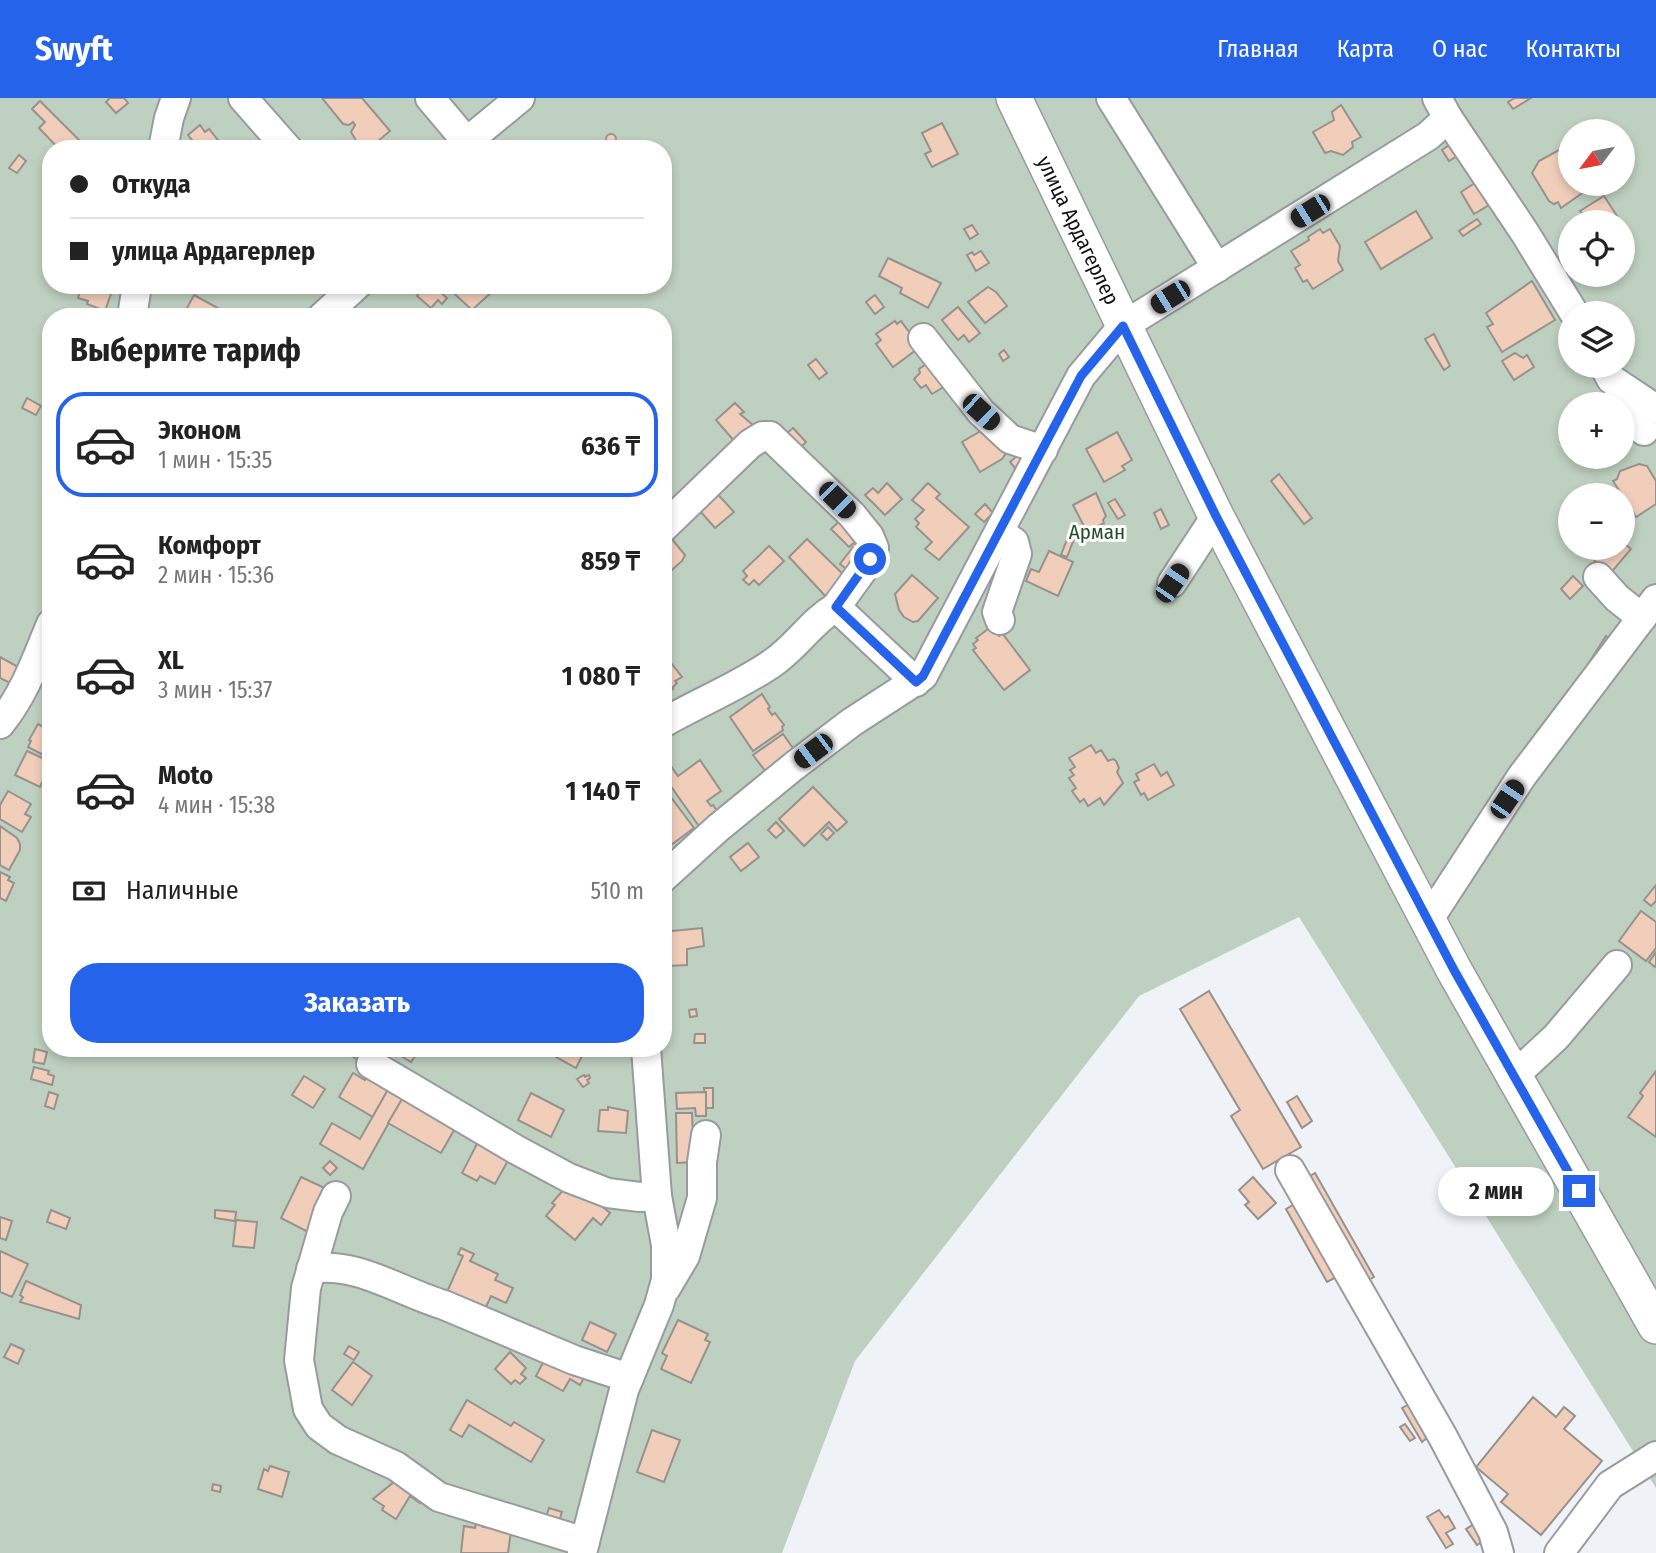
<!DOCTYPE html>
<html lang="ru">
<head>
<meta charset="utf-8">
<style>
  :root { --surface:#fff; --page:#f6f6f6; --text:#222; --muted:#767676; --line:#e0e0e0; --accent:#2563eb }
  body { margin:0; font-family:"Fira Sans Condensed",sans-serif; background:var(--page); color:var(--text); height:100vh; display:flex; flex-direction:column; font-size:26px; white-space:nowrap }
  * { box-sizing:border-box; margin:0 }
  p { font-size:23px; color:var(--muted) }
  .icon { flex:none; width:38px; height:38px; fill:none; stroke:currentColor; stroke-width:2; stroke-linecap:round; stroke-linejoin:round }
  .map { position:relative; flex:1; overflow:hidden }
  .sheet { position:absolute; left:42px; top:210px; width:630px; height:749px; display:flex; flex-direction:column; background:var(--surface); border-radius:28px; box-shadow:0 4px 10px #0003 }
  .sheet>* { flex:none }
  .hud { position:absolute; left:42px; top:42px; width:630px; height:154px; border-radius:28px; box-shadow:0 4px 10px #0003; display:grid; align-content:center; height:154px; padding:0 28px; background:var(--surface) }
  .needle { width:46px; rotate:238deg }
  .controls { position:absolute; left:1558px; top:21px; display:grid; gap:14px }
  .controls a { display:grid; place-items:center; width:77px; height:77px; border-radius:50%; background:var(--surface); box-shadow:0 4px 10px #0003; font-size:35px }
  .end { position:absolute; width:32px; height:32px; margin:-16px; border:9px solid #2563eb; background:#fff; box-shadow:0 0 0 4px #fff }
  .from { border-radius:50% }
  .bubble { position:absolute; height:49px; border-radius:24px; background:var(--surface); box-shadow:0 4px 10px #0003; font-size:23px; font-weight:700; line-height:49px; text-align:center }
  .car { position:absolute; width:21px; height:42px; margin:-21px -10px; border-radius:9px; box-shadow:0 0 5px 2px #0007; background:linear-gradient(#222 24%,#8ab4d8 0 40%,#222 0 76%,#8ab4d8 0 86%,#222 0) }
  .hud b { display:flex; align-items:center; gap:24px; height:66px; font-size:26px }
  .hud b+b { border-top:2px solid var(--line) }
  .hud i { width:18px; height:18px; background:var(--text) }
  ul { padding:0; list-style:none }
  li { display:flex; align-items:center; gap:21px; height:105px; margin:0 14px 10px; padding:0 14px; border:4px solid transparent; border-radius:28px }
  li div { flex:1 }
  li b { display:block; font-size:26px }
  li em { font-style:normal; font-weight:700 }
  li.selected { border-color:var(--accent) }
  li>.icon { width:63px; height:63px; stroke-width:1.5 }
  h2 { padding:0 28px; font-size:32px; line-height:84px }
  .pay { display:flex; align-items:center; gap:18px; height:77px; padding:0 28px; font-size:26px }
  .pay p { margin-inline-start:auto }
  .cta { display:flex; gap:14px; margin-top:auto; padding:14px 28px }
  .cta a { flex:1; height:80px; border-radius:28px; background:var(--accent); color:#fff; font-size:28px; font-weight:700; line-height:80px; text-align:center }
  header { display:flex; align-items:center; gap:42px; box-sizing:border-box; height:98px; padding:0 35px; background:var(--accent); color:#fff }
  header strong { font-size:33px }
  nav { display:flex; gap:38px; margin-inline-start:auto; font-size:24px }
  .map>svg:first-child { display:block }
  .garden { fill:#bed0bf; fill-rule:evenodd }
  .building { fill:#f1ceba; stroke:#97928e; stroke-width:2 }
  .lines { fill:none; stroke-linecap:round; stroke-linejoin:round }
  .minor-casing { stroke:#979ba0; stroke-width:32 }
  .major-casing { stroke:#979ba0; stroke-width:38 }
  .minor { stroke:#fff; stroke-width:28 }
  .major { stroke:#fff; stroke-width:35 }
  .route { stroke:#2563eb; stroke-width:9 }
  .labels { text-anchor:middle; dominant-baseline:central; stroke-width:6; stroke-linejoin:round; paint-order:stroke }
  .street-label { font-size:21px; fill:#0e0f11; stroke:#fff }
  .park-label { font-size:21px; fill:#234d29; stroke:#fff }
</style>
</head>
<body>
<header>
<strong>Swyft</strong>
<nav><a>Главная</a><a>Карта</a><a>О нас</a><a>Контакты</a></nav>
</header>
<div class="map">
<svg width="1656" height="1455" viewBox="0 0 1656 1455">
  <rect width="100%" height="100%" fill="#eff3f8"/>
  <path class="garden" d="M0,0h1656v1390l-357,-571 -160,79 -284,365 -73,192h-782zM1570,33h52v53h-52zM51,51h612v136h-612zM1570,124h52v53h-52zM1570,215h52v53h-52zM51,219h612v731h-612zM1570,306h52v53h-52zM1570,397h52v53h-52z"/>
  <g class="building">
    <path d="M110,0h14l4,5 -12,10 -10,-11z"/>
    <path d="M322,0h40l28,33 -19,16 -6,-6 -8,1 -6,-10 4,-7 -2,-3 -4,3 -6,-1z"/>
    <path d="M1515,0h16l-18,11 -5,-7z"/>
    <path d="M40,3l39,39 -9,9h-11l-20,-21 6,-6 -13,-13z"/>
    <path d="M1341,7l20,32 -9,5 1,5 -10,8 -12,-4 -6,2 -12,-21 21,-12 -2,-8z"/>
    <path d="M942,25l16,31 -26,13 -7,-13 6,-3 -9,-18z"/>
    <path d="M200,27l5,7 4,-3 16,20h-26l-11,-14z"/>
    <circle cx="611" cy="41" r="5"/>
    <path d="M1452,45l8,11 -11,7 -7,-11z"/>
    <path d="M1570,46v40h25l-34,24 -3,-6 -4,2 -5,-3 -17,-28 7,-12z"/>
    <path d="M19,57l7,6 -9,12 -8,-5z"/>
    <path d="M1475,85l14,22 -15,9 -13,-22z"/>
    <path d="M1604,98l17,26h-42l6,-5 -5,-6z"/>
    <path d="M1416,113l16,27 -51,31 -16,-27z"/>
    <path d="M1477,121l4,5 -18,12 -4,-5z"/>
    <path d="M1622,126l8,13 -3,2 4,5 -9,6z"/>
    <path d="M972,127l6,9 -8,5 -6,-10z"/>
    <path d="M1320,131l3,4 7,-4 10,17 -2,15 5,9 -30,19 -6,-9 -4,2 -8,-14 5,-3 -9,-14 18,-11 -1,-3z"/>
    <path d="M981,153l8,12 -13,8 -9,-16 5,-3 2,3z"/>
    <path d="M888,160l53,25 -13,25 -28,-15 2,-5 -23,-12z"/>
    <path d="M1532,183l23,39 -53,32 -15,-25 6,-3 -7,-11z"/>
    <path d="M82,187h32l-9,26 -18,-7 1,-3 -10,-3z"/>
    <path d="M426,187h10l5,4 -1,3 7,6 -5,6 -4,-4 -7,8 -14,-12z"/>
    <path d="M445,187h49l2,3 -24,22z"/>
    <path d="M988,189l8,5 11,14 -22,17 -17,-21z"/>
    <path d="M194,197l31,17 -2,5h-20l-16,-9z"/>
    <path d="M875,197l9,12 -9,7 -9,-12z"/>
    <path d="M958,209l22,26 -11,9 -5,-7 -6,5 -16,-20z"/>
    <path d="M895,223l2,3 4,-3 19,26 -27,20 -17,-23 5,-4 -5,-6z"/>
    <path d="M1434,236l16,32 -6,4 -19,-31z"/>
    <path d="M1004,252l5,7 -6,4 -4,-7z"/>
    <path d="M1515,255l8,5 4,-3 7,12 -20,13 -12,-19z"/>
    <path d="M816,261l11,14 -8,6 -11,-14z"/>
    <path d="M934,261l16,24 -18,11 -6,-9 -5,3 -7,-9 6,-6 -1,-4z"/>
    <path d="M27,300l14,8 -5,9 -14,-7z"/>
    <path d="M735,305l9,9 -4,2 14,12 -18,17 -20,-23z"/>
    <path d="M991,327l16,27 -5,7 -22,13 -18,-30z"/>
    <path d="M793,330l13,14 -6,6 -13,-15z"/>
    <path d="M1117,334l15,28 -10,6 3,4 -21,12 -18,-33z"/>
    <path d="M1018,357l6,7 -8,7 -6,-7z"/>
    <path d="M1639,366l8,2 9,15v23l-20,13 -23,-36 4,-2 3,-8z"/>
    <path d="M1279,376l33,44 -8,6 -33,-43z"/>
    <path d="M887,385l15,16 -17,16 -20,-20 8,-7 5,5z"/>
    <path d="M928,385l12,11 -4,4 33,29 -30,33 -14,-11 7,-7 -16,-15 3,-4 -4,-4 9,-9 -12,-10z"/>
    <path d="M712,390l22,24 -19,16 -21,-24z"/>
    <path d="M1096,395l10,23 -3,4 1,3 -17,9 -14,-27z"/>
    <path d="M1115,401l10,16 -7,4 -10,-16z"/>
    <path d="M985,406l8,9 -9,9 -9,-8z"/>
    <path d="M1161,411l8,16 -8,4 -7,-16z"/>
    <path d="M846,417l15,36 -7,-8 -5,4 -18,-18z"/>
    <path d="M1068,439l6,2 -7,18 -6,-2z"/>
    <path d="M671,440l14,17 -3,6 -16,14 -3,-1v-30z"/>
    <path d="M807,441l44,43 -21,19 -41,-44z"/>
    <path d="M1622,444l9,7 -22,26 -15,-13 4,-6 -4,-3 4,-5h24z"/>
    <path d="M769,448l15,15 -25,24 -5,-5 -5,5 -6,-5 4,-4 -4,-5z"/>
    <path d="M853,449l10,7 -13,18 -10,-8z"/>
    <path d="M1049,453l24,11 -15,34 -32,-15 5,-12 8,3z"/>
    <path d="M912,477l26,23 -20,23 -5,1 -9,-5 -5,-7 -4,-16z"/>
    <path d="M1573,478l10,10 -13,13 -9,-10z"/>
    <path d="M992,528l7,10 3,-3 28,37 -26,20 -31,-40 3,-2 -3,-4 5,-4 -2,-2z"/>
    <path d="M1606,538l7,5 -22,32 -6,-4z"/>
    <path d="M0,559l20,11 -8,16 -12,-6z"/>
    <path d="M667,560l15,19 -7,4 2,2 -5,5 1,1 -9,7 -1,-35z"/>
    <path d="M762,596l8,13 -2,2 4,6 3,-2 9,12 -2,2 1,3 -30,21 -23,-34z"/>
    <path d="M51,597v15l-7,-5z"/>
    <path d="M38,626l13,7v28l-23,-12 3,-6 -2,-1z"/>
    <path d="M783,636l12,17 -29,21 -13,-17z"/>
    <path d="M1091,647l5,8 5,-3 7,11 5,-2 3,2 3,7 -2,4 6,11 -19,22 -4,-7 -12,8 -4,-7 -4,3 -8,-11 4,-3 -7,-10 5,-3 -4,-5 5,-3 -6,-9z"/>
    <path d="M27,653l24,11 -11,25 -25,-12z"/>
    <path d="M663,657l15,21 22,-16 21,31 -14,10 4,5 2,-1 7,10 -19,14 -38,-54z"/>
    <path d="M1154,666l7,12 6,-4 7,13 -26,15 -4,-7 -3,2 -7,-13 5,-2 -3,-6z"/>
    <path d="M813,689l34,35 -10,9 -8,-9 -25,24 -25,-27z"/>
    <path d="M8,693l23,13 -6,10 6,3 -9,15 -22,-13v-14z"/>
    <path d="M670,698l24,32 -27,20 5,7 -9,7v-61z"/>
    <path d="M776,724l8,9 -8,7 -8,-8z"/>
    <path d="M0,728l17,12 3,6v6l-11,20 -9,-5z"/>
    <path d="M828,729l6,6 -7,7 -6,-6z"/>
    <path d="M748,745l11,14 -18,14 -11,-14z"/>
    <path d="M0,774l10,5 -2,3 6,3 -8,18 -6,-3z"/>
    <path d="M1656,787v16l-5,5 -7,-6z"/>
    <path d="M1641,813l15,11v26l-10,13 -27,-20z"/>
    <path d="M702,830l2,18 -17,3v16l-19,1 -2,-27 6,-8z"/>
    <path d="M1656,854v13l-1,2 -6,-5z"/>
    <path d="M1209,893l92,156 -38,22 -32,-53 9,-6 -60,-101z"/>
    <path d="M696,911l1,7 -7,1 -1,-7z"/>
    <path d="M695,936h10v9h-11z"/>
    <path d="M87,950h16l-3,7z"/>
    <path d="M338,950h34l-9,15z"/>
    <path d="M389,950h31l-9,14z"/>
    <path d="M540,950h46l-10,20z"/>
    <rect x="607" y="950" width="17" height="8"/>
    <path d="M35,951l12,3 -3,12 -11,-2z"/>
    <path d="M34,969l15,4 -1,3 6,2 -2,9 -21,-6z"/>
    <path d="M1656,973v66l-28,-20 15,-21 -3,-3z"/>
    <path d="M353,975l12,7 3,-6 22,12 -17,31 -34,-20z"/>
    <path d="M584,977l1,2 4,-2 1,3 -3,2 2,3 -6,4 -6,-8z"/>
    <path d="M304,978l21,13 -12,19 -21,-13z"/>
    <path d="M390,988l15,8 -42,75 -43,-25 12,-21 28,16z"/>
    <path d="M704,990h9v20h-7z"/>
    <path d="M49,994l9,3 -4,14 -9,-3z"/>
    <path d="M706,994v24h-10l-1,-8 -18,1 -1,-16z"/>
    <path d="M531,995l33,17 -13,27 -33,-17z"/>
    <path d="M405,996l52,31 -16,28 -53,-30z"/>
    <path d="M1297,998l15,25 -10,7 -15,-26z"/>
    <path d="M608,1009l20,4 -2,22 -28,-2 2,-21h8z"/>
    <path d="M676,1015h16l2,49 -17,1z"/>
    <path d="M480,1040l31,17 -16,29 -15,-8 -3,5 -15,-8z"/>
    <path d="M330,1063l7,7 -7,7 -7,-7z"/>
    <path d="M1315,1075l59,104 -12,7 -59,-104z"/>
    <path d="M301,1079l28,13 -21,42 -27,-14z"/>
    <path d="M1253,1079l23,26 -18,16 -13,-14 4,-3 -10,-12z"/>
    <path d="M571,1083l39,32 -9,12 -8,-7 -18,22 -29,-24 9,-11 -3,-2z"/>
    <path d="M1303,1101l41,74 -17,9 -41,-73z"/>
    <path d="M51,1112l19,8 -4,11 -19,-7z"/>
    <path d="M215,1112l21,2 -1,9 -20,-3z"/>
    <path d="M0,1119l12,4 -6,19 -6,-2z"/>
    <path d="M236,1122l21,2 -3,26 -21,-2z"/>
    <path d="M461,1150l13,6 -4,7 28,13 -3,6 18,8 -7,15 -15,-7 -6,13 -38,-17 16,-36 -5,-2z"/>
    <path d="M0,1153l28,13 -16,33 -12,-5z"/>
    <path d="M26,1183l55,24 -2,14 -59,-17 3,-5 -3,-2z"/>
    <path d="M678,1222l30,14 -3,6 5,2 -19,41 -30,-14 6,-13 -5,-3z"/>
    <path d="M590,1224l26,12 -9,18 -25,-12z"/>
    <path d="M11,1246l13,6 -6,14 -14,-7z"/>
    <path d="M349,1248l10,6 -5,8 -10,-6z"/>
    <path d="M510,1254l16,16 -5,6 5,4 -6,6 -5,-4 -4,4 -16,-15z"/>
    <path d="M547,1257l38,21 -5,9 -10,-6 -7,12 -27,-15z"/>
    <path d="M353,1264l19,14 -20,29 -20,-15z"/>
    <path d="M1533,1299l23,20 8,-10 11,9 -11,13 38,32 -61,74 -40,-33 7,-8 -32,-27z"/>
    <path d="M467,1302l44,26 3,-4 30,18 -13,22 -62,-37 -7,12 -12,-7z"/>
    <path d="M1409,1306l19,33 -6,5 -20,-34z"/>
    <path d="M1405,1326l10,14 -5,3 -10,-14z"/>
    <path d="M652,1332l28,10 -16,42 -27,-10z"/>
    <path d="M270,1368l19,6 -7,25 -24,-8 6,-20 4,2z"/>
    <path d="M398,1383l29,12 -7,10 -10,-7 -14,23 -14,-9 2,-4 -11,-7 21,-17z"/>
    <path d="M213,1386l8,2 -1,6 -8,-2z"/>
    <path d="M549,1410l13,4 -3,9 -13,-4z"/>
    <path d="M1439,1412l6,8 3,-2 7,12 -9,5 7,11 -7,4 -19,-31z"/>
    <path d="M1477,1424l10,16 -10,7 -11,-16z"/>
    <path d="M476,1426l8,1 -1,2 28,4 -3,22h-47l3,-27 11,2z"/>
  </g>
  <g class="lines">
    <defs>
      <g id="minor">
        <path d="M243,0l45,51"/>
        <path d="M430,0l37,44"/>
        <path d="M1111,0l106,170"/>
        <path d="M1448,20l77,115 49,80"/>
        <path d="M163,51l6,-31 7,-20"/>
        <path d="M458,51l62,-51"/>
        <path d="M132,219l5,-32"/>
        <path d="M322,219l35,-32"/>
        <path d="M923,240l58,74 29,27 33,11"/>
        <path d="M1604,268l7,13 45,30"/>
        <path d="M1619,292l25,41"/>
        <path d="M663,430l87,-84 13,-8h7l82,79 17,21 5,12 -12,23 -26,36"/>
        <path d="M999,434l15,10 3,12 -20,58 3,8"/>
        <path d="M1598,479l19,21 25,20"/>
        <path d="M1172,485l44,-67"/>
        <path d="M663,625c36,-21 77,-37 111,-61 23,-16 38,-41 62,-55l80,75"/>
        <path d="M0,626c24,-29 37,-66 51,-100"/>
        <path d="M663,780l55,-50 76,-62 58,-44 71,-46 158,-300 42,-50 305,-190 20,-18 -11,-20"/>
        <path d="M1429,821l93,-143 134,-177"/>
        <path d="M371,966l144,85 54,29 39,15 32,4 17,-1"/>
        <path d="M1514,978l42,-39 61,-72"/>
        <path d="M1290,1072l153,267 50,95 6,21"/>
        <path d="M336,1098l-8,16 -22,76 -7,72 9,49 11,17 19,14 58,26 43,31 146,45"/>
        <path d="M311,1171c46,-8 89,23 133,36l130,55 55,18"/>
        <path d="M666,1190l19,-32 17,-58v-36l4,-27"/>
        <path d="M582,1455l42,-163 35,-85 7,-25v-35l-9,-49 -11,-148"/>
        <path d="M1559,1455l51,-68 46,-29"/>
      </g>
      <g id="major">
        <path id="s1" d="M1014,0l202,418 238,454 202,356"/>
      </g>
    </defs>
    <use href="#minor" class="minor-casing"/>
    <use href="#major" class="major-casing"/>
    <use href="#minor" class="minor"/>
    <use href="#major" class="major"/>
  </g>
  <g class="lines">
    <path class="route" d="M870,461l-34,48 80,75 7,-6 158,-300 42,-50 93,190 238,454 125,221"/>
  </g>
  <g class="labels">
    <g class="street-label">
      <text stroke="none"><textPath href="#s1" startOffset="147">улица Ардагерлер</textPath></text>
    </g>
    <g class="park-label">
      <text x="1097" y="434">Арман</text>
    </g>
  </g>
</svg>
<div class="controls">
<a><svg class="needle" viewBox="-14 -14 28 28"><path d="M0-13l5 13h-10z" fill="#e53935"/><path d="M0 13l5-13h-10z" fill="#767676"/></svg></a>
<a><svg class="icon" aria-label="locate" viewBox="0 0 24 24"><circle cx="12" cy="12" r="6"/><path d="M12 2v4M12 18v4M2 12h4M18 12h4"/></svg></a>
<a><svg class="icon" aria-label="layers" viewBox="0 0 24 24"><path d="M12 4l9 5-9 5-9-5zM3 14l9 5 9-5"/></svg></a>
<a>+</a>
<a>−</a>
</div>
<i class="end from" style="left:870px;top:461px"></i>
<i class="end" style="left:1579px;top:1093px"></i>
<div class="bubble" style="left:1438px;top:1069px;width:116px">2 мин</div>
<i class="car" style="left:1310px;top:113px;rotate:238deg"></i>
<i class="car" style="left:1170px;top:199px;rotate:238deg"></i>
<i class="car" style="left:981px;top:314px;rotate:133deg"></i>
<i class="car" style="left:837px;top:402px;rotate:135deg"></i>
<i class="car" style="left:1172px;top:485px;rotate:34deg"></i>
<i class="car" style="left:813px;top:653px;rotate:233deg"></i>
<i class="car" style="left:1507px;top:701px;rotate:34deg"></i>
<div class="hud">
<b><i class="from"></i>Откуда</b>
<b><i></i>улица Ардагерлер</b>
</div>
<section class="sheet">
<h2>Выберите тариф</h2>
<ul>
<li class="selected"><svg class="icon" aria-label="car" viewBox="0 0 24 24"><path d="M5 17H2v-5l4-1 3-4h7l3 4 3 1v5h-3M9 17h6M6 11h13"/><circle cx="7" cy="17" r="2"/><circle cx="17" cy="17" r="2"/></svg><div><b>Эконом</b><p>1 мин · 15:35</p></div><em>636 ₸</em></li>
<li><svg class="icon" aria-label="car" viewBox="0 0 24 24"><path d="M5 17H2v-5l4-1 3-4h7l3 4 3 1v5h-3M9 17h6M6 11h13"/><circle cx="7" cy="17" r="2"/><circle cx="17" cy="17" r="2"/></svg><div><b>Комфорт</b><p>2 мин · 15:36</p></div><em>859 ₸</em></li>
<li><svg class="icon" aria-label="car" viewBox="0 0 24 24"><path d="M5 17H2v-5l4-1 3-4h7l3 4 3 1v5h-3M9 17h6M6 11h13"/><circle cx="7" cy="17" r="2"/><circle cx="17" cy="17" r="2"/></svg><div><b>XL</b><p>3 мин · 15:37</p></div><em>1 080 ₸</em></li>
<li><svg class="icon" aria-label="car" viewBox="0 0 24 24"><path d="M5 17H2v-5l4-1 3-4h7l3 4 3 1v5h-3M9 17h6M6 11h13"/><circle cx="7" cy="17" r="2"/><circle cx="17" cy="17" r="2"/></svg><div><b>Moto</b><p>4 мин · 15:38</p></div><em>1 140 ₸</em></li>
</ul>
<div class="pay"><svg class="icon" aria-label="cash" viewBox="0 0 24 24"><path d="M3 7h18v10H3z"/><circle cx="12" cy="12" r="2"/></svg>Наличные<p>510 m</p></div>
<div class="cta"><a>Заказать</a></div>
</section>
</div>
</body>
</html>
